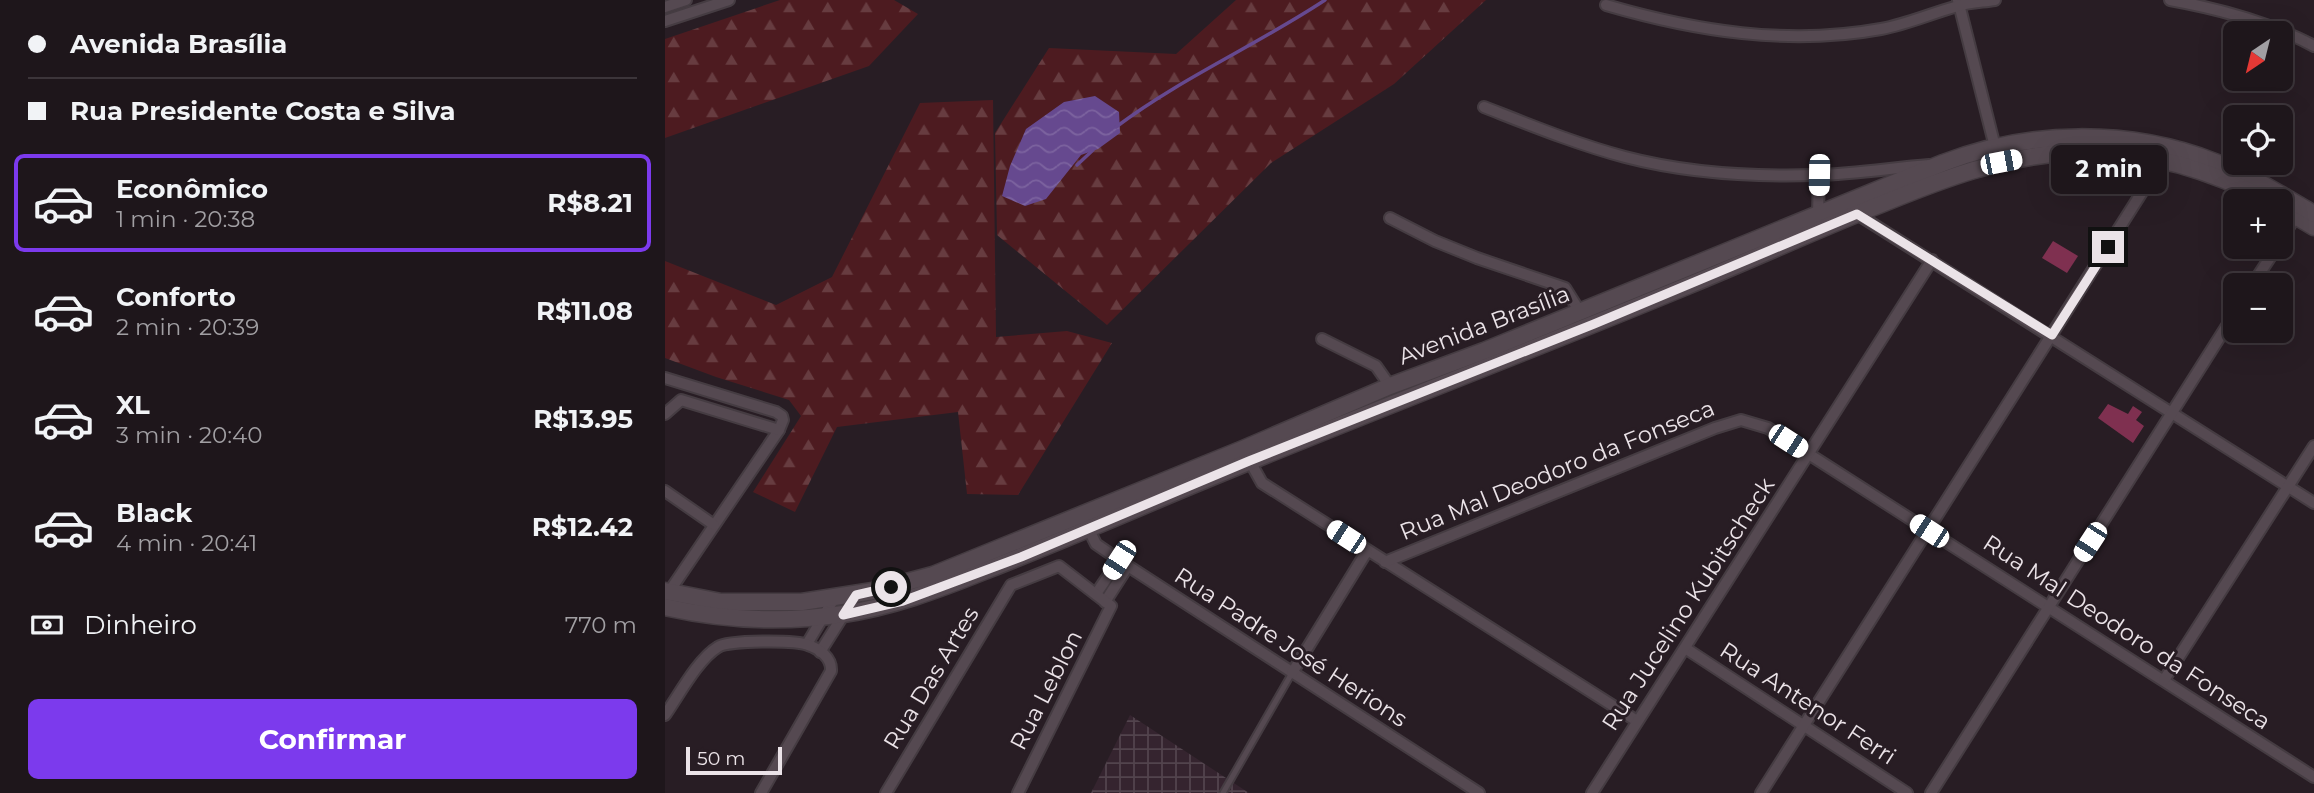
<!DOCTYPE html>
<html lang="pt">
<head>
<meta charset="utf-8">
<style>
  :root { --surface:#1e161b; --page:#2b2328; --text:#f1f3f6; --muted:#a19fa3; --line:#3c353a; --accent:#7c3aed }
  body { margin:0; font-family:Montserrat,sans-serif; background:var(--page); color:var(--text); height:100vh; display:flex; flex-direction:column; font-size:26px; white-space:nowrap }
  * { box-sizing:border-box; margin:0 }
  p { font-size:23px; color:var(--muted) }
  .icon { flex:none; width:38px; height:38px; fill:none; stroke:currentColor; stroke-width:2; stroke-linecap:round; stroke-linejoin:round }
  .map { position:relative; flex:1; overflow:hidden }
  .details { display:flex; flex-direction:column; background:var(--surface); width:665px }
  .details>* { flex:none }
  .hud { display:grid; align-content:center; height:154px; padding:0 28px; background:var(--surface) }
  .needle { width:46px; rotate:215deg }
  .controls { position:absolute; left:1558px; top:21px; display:grid; gap:14px }
  .controls a { display:grid; place-items:center; width:70px; height:70px; border-radius:10px; background:var(--surface); box-shadow:0 7px 28px #0002,0 0 0 2px var(--line); font-size:35px }
  .scale { position:absolute; left:21px; bottom:18px; width:96px; box-sizing:border-box; padding-left:7px; border:4px solid #ebe3e8; border-top:0; font-size:19px; line-height:24px; white-space:nowrap; color:#ebe3e8; -webkit-text-stroke:5px #281d24; paint-order:stroke }
  .end { position:absolute; width:32px; height:32px; margin:-16px; border:9px solid #ebe3e8; background:#111; box-shadow:0 0 0 4px #111 }
  .from { border-radius:50% }
  .bubble { position:absolute; height:49px; border-radius:10px; background:var(--surface); box-shadow:0 7px 28px #0002,0 0 0 2px var(--line); font-size:23px; font-weight:700; line-height:49px; text-align:center }
  .car { position:absolute; width:21px; height:42px; margin:-21px -10px; border-radius:9px; box-shadow:0 0 5px 2px #0007; background:linear-gradient(#fff 24%,#345 0 40%,#fff 0 76%,#345 0 86%,#fff 0) }
  .hud b { display:flex; align-items:center; gap:24px; height:66px; font-size:26px }
  .hud b+b { border-top:2px solid var(--line) }
  .hud i { width:18px; height:18px; background:var(--text) }
  ul { padding:0; list-style:none }
  li { display:flex; align-items:center; gap:21px; height:98px; margin:0 14px 10px; padding:0 14px; border:4px solid transparent; border-radius:10px }
  li div { flex:1 }
  li b { display:block; font-size:26px }
  li em { font-style:normal; font-weight:700 }
  li.on { border-color:var(--accent) }
  li>.icon { width:63px; height:63px; stroke-width:1.5 }
  .pay { display:flex; align-items:center; gap:18px; height:77px; padding:0 28px; font-size:26px }
  .pay p { margin-inline-start:auto }
  .action { display:flex; gap:14px; margin-top:auto; padding:14px 28px }
  .action a { flex:1; height:80px; border-radius:10px; background:var(--accent); color:#fff; font-size:28px; font-weight:700; line-height:80px; text-align:center }
  main { display:flex; flex:1; min-height:0 }
  .map>svg:first-child { display:block }
  .industrial { fill:url(#industrial-grid) }
  .forest { fill:url(#forest-firs) }
  .water { fill:url(#water-waves) }
  .lines { fill:none; stroke-linecap:round; stroke-linejoin:round }
  .stream { stroke:#66498f; stroke-width:3.5 }
  .building { fill:#7f3050 }
  .service-casing { stroke:#453c42; stroke-width:9 }
  .minor-casing { stroke:#453c42; stroke-width:14 }
  .secondary-casing { stroke:#453c42; stroke-width:19 }
  .service { stroke:#554951; stroke-width:5 }
  .minor { stroke:#554951; stroke-width:10 }
  .secondary { stroke:#554951; stroke-width:16 }
  .route { stroke:#ebe3e8; stroke-width:9 }
  .labels { text-anchor:middle; dominant-baseline:central; stroke-width:6; stroke-linejoin:round; paint-order:stroke }
  .street-label { font-size:23px; fill:#ebe3e8; stroke:#281d24 }
</style>
</head>
<body>
<main>
<section class="details">
<div class="hud">
<b><i class="from"></i>Avenida Brasília</b>
<b><i></i>Rua Presidente Costa e Silva</b>
</div>
<ul>
<li class="on"><svg class="icon" aria-label="car" viewBox="0 0 24 24"><path d="M5 17H2v-5l4-1 3-4h7l3 4 3 1v5h-3M9 17h6M6 11h13"/><circle cx="7" cy="17" r="2"/><circle cx="17" cy="17" r="2"/></svg><div><b>Econômico</b><p>1 min · 20:38</p></div><em>R$8.21</em></li>
<li><svg class="icon" aria-label="car" viewBox="0 0 24 24"><path d="M5 17H2v-5l4-1 3-4h7l3 4 3 1v5h-3M9 17h6M6 11h13"/><circle cx="7" cy="17" r="2"/><circle cx="17" cy="17" r="2"/></svg><div><b>Conforto</b><p>2 min · 20:39</p></div><em>R$11.08</em></li>
<li><svg class="icon" aria-label="car" viewBox="0 0 24 24"><path d="M5 17H2v-5l4-1 3-4h7l3 4 3 1v5h-3M9 17h6M6 11h13"/><circle cx="7" cy="17" r="2"/><circle cx="17" cy="17" r="2"/></svg><div><b>XL</b><p>3 min · 20:40</p></div><em>R$13.95</em></li>
<li><svg class="icon" aria-label="car" viewBox="0 0 24 24"><path d="M5 17H2v-5l4-1 3-4h7l3 4 3 1v5h-3M9 17h6M6 11h13"/><circle cx="7" cy="17" r="2"/><circle cx="17" cy="17" r="2"/></svg><div><b>Black</b><p>4 min · 20:41</p></div><em>R$12.42</em></li>
</ul>
<div class="pay"><svg class="icon" aria-label="cash" viewBox="0 0 24 24"><path d="M3 7h18v10H3z"/><circle cx="12" cy="12" r="2"/></svg>Dinheiro<p>770 m</p></div>
<div class="action"><a>Confirmar</a></div>
</section>
<div class="map">
<svg width="1649" height="793" viewBox="0 0 1649 793">
  <defs>
    <pattern id="industrial-grid" width="8" height="8" patternUnits="userSpaceOnUse" patternTransform="scale(1.75)"><rect width="8" height="8" fill="#35242f"/><path d="M0 4h8M4 0v8" fill="none" stroke="#52444d"/></pattern>
    <pattern id="forest-firs" width="22" height="20" patternUnits="userSpaceOnUse" patternTransform="scale(1.75)"><rect width="22" height="20" fill="#4d1b20"/><path d="M5 1l3.5 6h-7zM16 11l3.5 6h-7z" fill="#673c40"/></pattern>
    <pattern id="water-waves" width="16" height="10" patternUnits="userSpaceOnUse" patternTransform="scale(1.75)"><rect width="16" height="10" fill="#66498f"/><path d="M0 5q4-4 8 0t8 0" fill="none" stroke="#7c639f"/></pattern>
  </defs>
  <rect width="100%" height="100%" fill="#281d24"/>
  <path class="industrial" d="M465,715l119,78h-158z"/>
  <g class="forest">
    <path d="M115,0h114l24,14 -49,52 -204,72v-99z"/>
    <path d="M571,0h250l-92,84 -123,79 -164,162 -110,-90 -2,-102 54,-85 127,6z"/>
    <path d="M328,100l3,237 71,-6 45,12 -94,152 -51,-1 -9,-82 -121,15 -42,85 -42,-20 48,-76 -12,-16 -73,-23 -51,-19v-97l111,44 56,-28 88,-174z"/>
  </g>
  <path class="water" d="M430,96l24,16 1,21 -22,16 -17,6 -35,44 -21,7 -23,-10 8,-30 16,-37 38,-27z"/>
  <g class="lines">
    <g class="stream">
      <path d="M451,127c65,-49 141,-82 209,-127"/>
      <path d="M412,165l16,-15"/>
    </g>
  </g>
  <g class="building">
    <path d="M1388,241l25,15 -11,17 -25,-15z"/>
    <path d="M1443,404l20,10 5,-8 9,6 -6,8 8,6 -11,17 -35,-25z"/>
  </g>
  <g class="lines">
    <defs>
      <path id="service" d="M558,793l69,-120"/>
      <g id="minor">
        <path d="M1293,0l37,147"/>
        <path d="M1505,0c50,9 99,22 144,46"/>
        <path d="M941,5c89,26 182,41 275,24 27,-5 51,-16 77,-23 11,-4 25,-4 37,-6"/>
        <path d="M0,7l21,-7"/>
        <path d="M0,21l64,-21"/>
        <path d="M819,107c46,18 92,37 141,50 61,16 129,20 192,18 37,-1 75,-7 112,-10"/>
        <path d="M1153,214l1,-39"/>
        <path d="M1192,214l457,289"/>
        <path d="M725,218l45,23 42,17 88,30 15,24"/>
        <path d="M1615,241l16,-25"/>
        <path d="M1587,285l25,-38"/>
        <path d="M657,339l54,27 14,20"/>
        <path d="M0,378l111,34 6,4 1,4 -4,10 -110,162"/>
        <path d="M0,414l16,-14 98,30"/>
        <path d="M583,458l14,25 375,238"/>
        <path d="M0,491l49,34"/>
        <path d="M421,524l10,20 32,22 351,227"/>
        <path d="M720,562l330,-134 26,-8 27,8 546,349"/>
        <path d="M431,594l23,-34"/>
        <path d="M440,602l23,-36"/>
        <path d="M142,644l28,-47"/>
        <path d="M1020,648l222,145"/>
        <path d="M155,652l36,-57"/>
        <path d="M627,673l75,-122"/>
        <path d="M1499,680l150,-234"/>
        <path d="M0,715c14,-20 33,-56 53,-68 10,-7 78,-7 90,-2 12,4 24,13 23,26l-70,122"/>
        <path d="M221,793l125,-208 48,-19 52,40 -93,187"/>
        <path d="M927,793l340,-533"/>
        <path d="M1096,793l402,-634"/>
        <path d="M1266,793l304,-480"/>
      </g>
      <g id="secondary">
        <path d="M1615,207l34,20"/>
        <path d="M0,591l56,11h81l71,-11 60,-16 310,-126 147,-63 94,-35 459,-188c86,-33 185,-35 272,-1 35,13 67,33 99,52"/>
        <path d="M0,607c58,13 120,16 178,7 48,-7 94,-24 139,-42 61,-24 121,-49 182,-75 173,-73 349,-139 523,-211 66,-27 131,-57 197,-83 59,-24 117,-46 180,-50 73,-5 142,14 205,48"/>
      </g>
    </defs>
    <use href="#service" class="service-casing"/>
    <use href="#minor" class="minor-casing"/>
    <use href="#secondary" class="secondary-casing"/>
    <use href="#service" class="service"/>
    <use href="#minor" class="minor"/>
    <use href="#secondary" class="secondary"/>
  </g>
  <g class="lines">
    <path class="route" d="M226,587l-35,8 -13,20 60,-14 118,-44 228,-96 345,-137 263,-110 195,121 56,-88"/>
  </g>
  <g class="labels">
    <g class="street-label">
      <text transform="translate(819 325) rotate(-21)">Avenida Brasília</text>
      <text transform="translate(892 470) rotate(-22)">Rua Mal Deodoro da Fonseca</text>
      <text transform="translate(1023 604) rotate(-57)">Rua Jucelino Kubitscheck</text>
      <text transform="translate(1462 632) rotate(33)">Rua Mal Deodoro da Fonseca</text>
      <text transform="translate(626 647) rotate(33)">Rua Padre José Herions</text>
      <text transform="translate(266 678) rotate(-59)">Rua Das Artes</text>
      <text transform="translate(381 690) rotate(-63)">Rua Leblon</text>
      <text transform="translate(1143 703) rotate(33)">Rua Antenor Ferri</text>
    </g>
  </g>
</svg>
<div class="controls">
<a><svg class="needle" viewBox="-14 -14 28 28"><path d="M0-13l5 13h-10z" fill="#e53935"/><path d="M0 13l5-13h-10z" fill="#a19fa3"/></svg></a>
<a><svg class="icon" aria-label="locate" viewBox="0 0 24 24"><circle cx="12" cy="12" r="6"/><path d="M12 2v4M12 18v4M2 12h4M18 12h4"/></svg></a>
<a>+</a>
<a>−</a>
</div>
<div class="scale">50 m</div>
<i class="end from" style="left:226px;top:587px"></i>
<i class="end" style="left:1443px;top:247px"></i>
<div class="bubble" style="left:1386px;top:145px;width:116px">2 min</div>
<i class="car" style="left:1336px;top:162px;rotate:79deg"></i>
<i class="car" style="left:1154px;top:175px;rotate:181deg"></i>
<i class="car" style="left:1123px;top:441px;rotate:123deg"></i>
<i class="car" style="left:1264px;top:531px;rotate:303deg"></i>
<i class="car" style="left:681px;top:537px;rotate:303deg"></i>
<i class="car" style="left:1425px;top:542px;rotate:213deg"></i>
<i class="car" style="left:454px;top:560px;rotate:213deg"></i>
</div>
</main>
</body>
</html>
